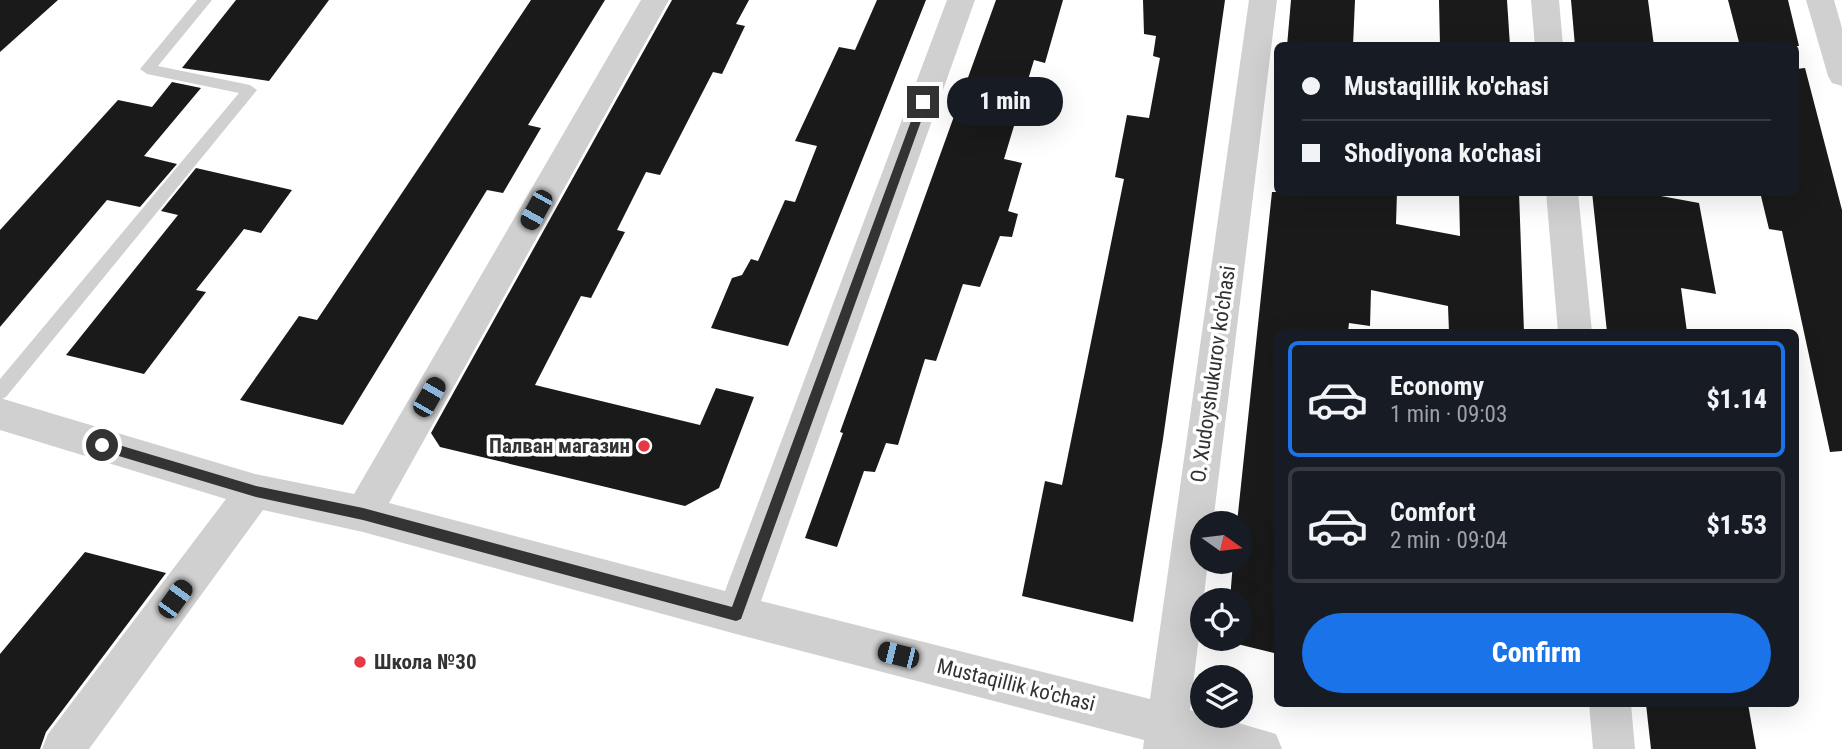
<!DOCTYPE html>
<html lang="en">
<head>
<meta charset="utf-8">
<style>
  :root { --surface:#171b24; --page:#242831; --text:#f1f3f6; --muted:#9ea1a6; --line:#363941; --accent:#1a73e8 }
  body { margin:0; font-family:"Roboto Condensed",sans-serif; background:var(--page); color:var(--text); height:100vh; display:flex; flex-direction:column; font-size:26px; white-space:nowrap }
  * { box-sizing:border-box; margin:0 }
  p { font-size:23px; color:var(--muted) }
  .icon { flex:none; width:38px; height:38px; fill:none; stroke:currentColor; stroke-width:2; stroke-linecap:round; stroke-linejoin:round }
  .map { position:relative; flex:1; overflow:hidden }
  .details { position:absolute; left:1274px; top:329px; width:525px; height:378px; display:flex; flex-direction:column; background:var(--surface); border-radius:10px; box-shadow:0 7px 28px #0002 }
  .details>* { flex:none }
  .banner { position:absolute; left:1274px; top:42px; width:525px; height:154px; border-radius:10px; box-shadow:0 7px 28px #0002; display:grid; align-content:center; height:154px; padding:0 28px; background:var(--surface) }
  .needle { width:46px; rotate:104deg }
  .tools { position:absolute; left:1190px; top:511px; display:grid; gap:14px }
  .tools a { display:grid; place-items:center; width:63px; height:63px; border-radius:50%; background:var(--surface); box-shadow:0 7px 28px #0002; font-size:35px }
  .end { position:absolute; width:32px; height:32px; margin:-16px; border:9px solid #333; background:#fff; box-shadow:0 0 0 4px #fff }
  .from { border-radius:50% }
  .bubble { position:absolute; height:49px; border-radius:24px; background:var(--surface); box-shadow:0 7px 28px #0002; font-size:23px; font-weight:800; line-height:49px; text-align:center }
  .car { position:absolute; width:21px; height:42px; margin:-21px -10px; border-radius:9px; box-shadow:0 0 5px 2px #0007; background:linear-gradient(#222 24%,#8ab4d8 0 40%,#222 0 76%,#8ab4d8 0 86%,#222 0) }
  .banner b { display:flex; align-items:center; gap:24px; height:66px; font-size:26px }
  .banner b+b { border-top:2px solid var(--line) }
  .banner i { width:18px; height:18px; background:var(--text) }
  ul { padding:12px 0 0; list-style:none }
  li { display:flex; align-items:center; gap:21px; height:116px; margin:0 14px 10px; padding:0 14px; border:4px solid var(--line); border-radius:10px }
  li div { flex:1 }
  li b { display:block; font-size:26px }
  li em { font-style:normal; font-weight:800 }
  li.current { border-color:var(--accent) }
  li>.icon { width:63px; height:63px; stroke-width:1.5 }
  .primary-button { display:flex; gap:14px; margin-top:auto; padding:14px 28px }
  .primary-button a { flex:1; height:80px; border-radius:42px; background:var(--accent); color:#fff; font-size:28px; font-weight:800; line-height:80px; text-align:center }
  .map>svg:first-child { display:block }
  .building { fill:#1a1a1a }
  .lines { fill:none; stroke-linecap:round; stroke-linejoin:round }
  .lane { fill:#d0d0d0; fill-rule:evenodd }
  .street { fill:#d0d0d0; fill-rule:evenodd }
  .route { fill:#333 }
  .poi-dot { fill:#e63946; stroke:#fff; stroke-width:2.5 }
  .labels { text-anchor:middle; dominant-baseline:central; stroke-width:7; stroke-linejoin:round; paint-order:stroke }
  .street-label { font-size:21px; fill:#333; stroke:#fff }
  .poi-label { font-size:21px; font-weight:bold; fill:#333; stroke:#fff; text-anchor:end }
</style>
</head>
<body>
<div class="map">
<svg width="1842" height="749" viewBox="0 0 1842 749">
  <rect width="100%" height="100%" fill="#fff"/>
  <g class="building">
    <path d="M0,0h58l-58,52z"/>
    <path d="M236,0h93l-60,81 -87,-13z"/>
    <path d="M531,0h74l-77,125 13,3 -38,65 -16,-3 -144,235 -103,-25 59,-84 18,4z"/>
    <path d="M672,0h77l-13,24 9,2 -23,48 -9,-2 -53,103 -14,-3 -29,58 8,2 -34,66 -10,-2 -46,89 165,40 16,-37 38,9 -35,91 -34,18 -245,-59 -9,-14z"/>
    <path d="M877,0h49l-138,346 -77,-18 21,-50 10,-3 9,-16 7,2 27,-61 10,2 22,-56 -22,-5 44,-94 16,3z"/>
    <path d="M996,0h67l-18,63 -11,-3 -30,99 18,4 -14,48 10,3 -6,23 -12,-1 -20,51 -17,-3 -27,77 -11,-2 -27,86 -12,-2 -11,29 -11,-1 -27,76 -32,-9 38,-105 -3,-1z"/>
    <path d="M1143,0h82l-62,439 -30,183 -111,-26 23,-115 17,4 62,-306 -9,-2 12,-62 22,3 11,-60 -7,-2 3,-20 -12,-2z"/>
    <path d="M1291,0h64l-2,46h-66z"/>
    <path d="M1439,0h68l3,46h-70z"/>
    <path d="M1571,0h77l6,46h-79z"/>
    <path d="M1728,0h60l11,46h-59z"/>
    <path d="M1805,68l37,142v241l-12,1 -48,-221 -13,-2 -9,-37h36v-123z"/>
    <path d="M172,82l29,6 -57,68 33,8 -37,43 -33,-7 -107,127v-97l118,-130 34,7z"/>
    <path d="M196,168l96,22 -31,43 -17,-4 -48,61 10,2 -62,82 -78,-19 112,-140 -17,-4z"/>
    <path d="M1272,192h125l-1,32 64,12 -1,-44h60l5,140h-75l-1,-26 -77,-16 -1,36 -21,-3 -1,9h-70v322l-53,-13 1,-2h15v-39h-11l3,-38h8v-39h-4z"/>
    <path d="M1592,192h47l60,11 17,91 -35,-6 6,44h-80z"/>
    <path d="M85,552l81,21 -120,159 -6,17h-40v-95z"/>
    <path d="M1646,704h102l8,45h-105z"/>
  </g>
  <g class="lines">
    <path class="lane" d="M197,0h15l-54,66 92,19 7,5 -251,307 -6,3v-21l239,-286 -92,-19 -7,-5z"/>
    <g class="street">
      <path d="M641,0h28l-280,503 336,88 222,-591h28l-214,601 389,98 99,-699h28l-64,523h-11v39h6l-18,148 12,3v3h12l62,18 6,15h-139l1,-9 -408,-106 -373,-102 -100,-22 -174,239h-47l6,-15 178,-235 -226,-69v-32l255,76 99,20z"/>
      <path d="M1531,0h28l4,46h-28z"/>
      <path d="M1806,0h28l8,28v58l-10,-3 -4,-7z"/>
      <path d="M1546,192h32l14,140h-34z"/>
      <path d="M1589,704h42l4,45h-42z"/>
    </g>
  </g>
  <path class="route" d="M923,99l5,3 -187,517 -5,2 -373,-101 -107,-23 -154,-46 -6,-6 6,-5 154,46 107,22 369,99 186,-505z"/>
  <g class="poi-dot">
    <circle cx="644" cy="446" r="7"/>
    <circle cx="360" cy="662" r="7"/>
  </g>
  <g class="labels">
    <g class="street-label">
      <text transform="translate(1213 374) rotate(-82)">O. Xudoyshukurov ko'chasi</text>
      <text transform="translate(1016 685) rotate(14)">Mustaqillik ko'chasi</text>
    </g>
    <g class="poi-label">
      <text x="630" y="446">Палван магазин</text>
      <text x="374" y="662" text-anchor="start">Школа №30</text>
    </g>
  </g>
</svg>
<div class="tools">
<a><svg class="needle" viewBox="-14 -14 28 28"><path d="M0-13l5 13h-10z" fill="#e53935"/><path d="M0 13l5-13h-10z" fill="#9ea1a6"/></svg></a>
<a><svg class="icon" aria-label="locate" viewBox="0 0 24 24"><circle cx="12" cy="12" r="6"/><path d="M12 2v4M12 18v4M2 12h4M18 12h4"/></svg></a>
<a><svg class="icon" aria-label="layers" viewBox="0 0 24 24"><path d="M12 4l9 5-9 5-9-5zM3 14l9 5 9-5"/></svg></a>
</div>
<i class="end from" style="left:102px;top:445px"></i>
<i class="end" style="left:923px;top:102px"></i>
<div class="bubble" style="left:947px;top:77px;width:116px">1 min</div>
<i class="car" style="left:536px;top:210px;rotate:209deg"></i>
<i class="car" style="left:429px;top:397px;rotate:30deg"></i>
<i class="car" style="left:175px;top:599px;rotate:36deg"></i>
<i class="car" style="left:898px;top:655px;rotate:284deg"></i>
<div class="banner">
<b><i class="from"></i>Mustaqillik ko'chasi</b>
<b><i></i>Shodiyona ko'chasi</b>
</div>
<section class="details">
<ul>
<li class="current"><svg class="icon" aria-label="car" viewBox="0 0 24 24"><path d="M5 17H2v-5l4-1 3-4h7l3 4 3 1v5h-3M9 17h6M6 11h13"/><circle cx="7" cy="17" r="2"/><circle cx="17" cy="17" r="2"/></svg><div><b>Economy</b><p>1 min · 09:03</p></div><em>$1.14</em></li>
<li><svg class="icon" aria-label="car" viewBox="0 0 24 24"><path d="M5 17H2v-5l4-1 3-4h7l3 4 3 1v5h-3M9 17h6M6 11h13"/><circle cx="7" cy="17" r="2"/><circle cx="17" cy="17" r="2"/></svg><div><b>Comfort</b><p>2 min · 09:04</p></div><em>$1.53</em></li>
</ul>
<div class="primary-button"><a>Confirm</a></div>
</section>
</div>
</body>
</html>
